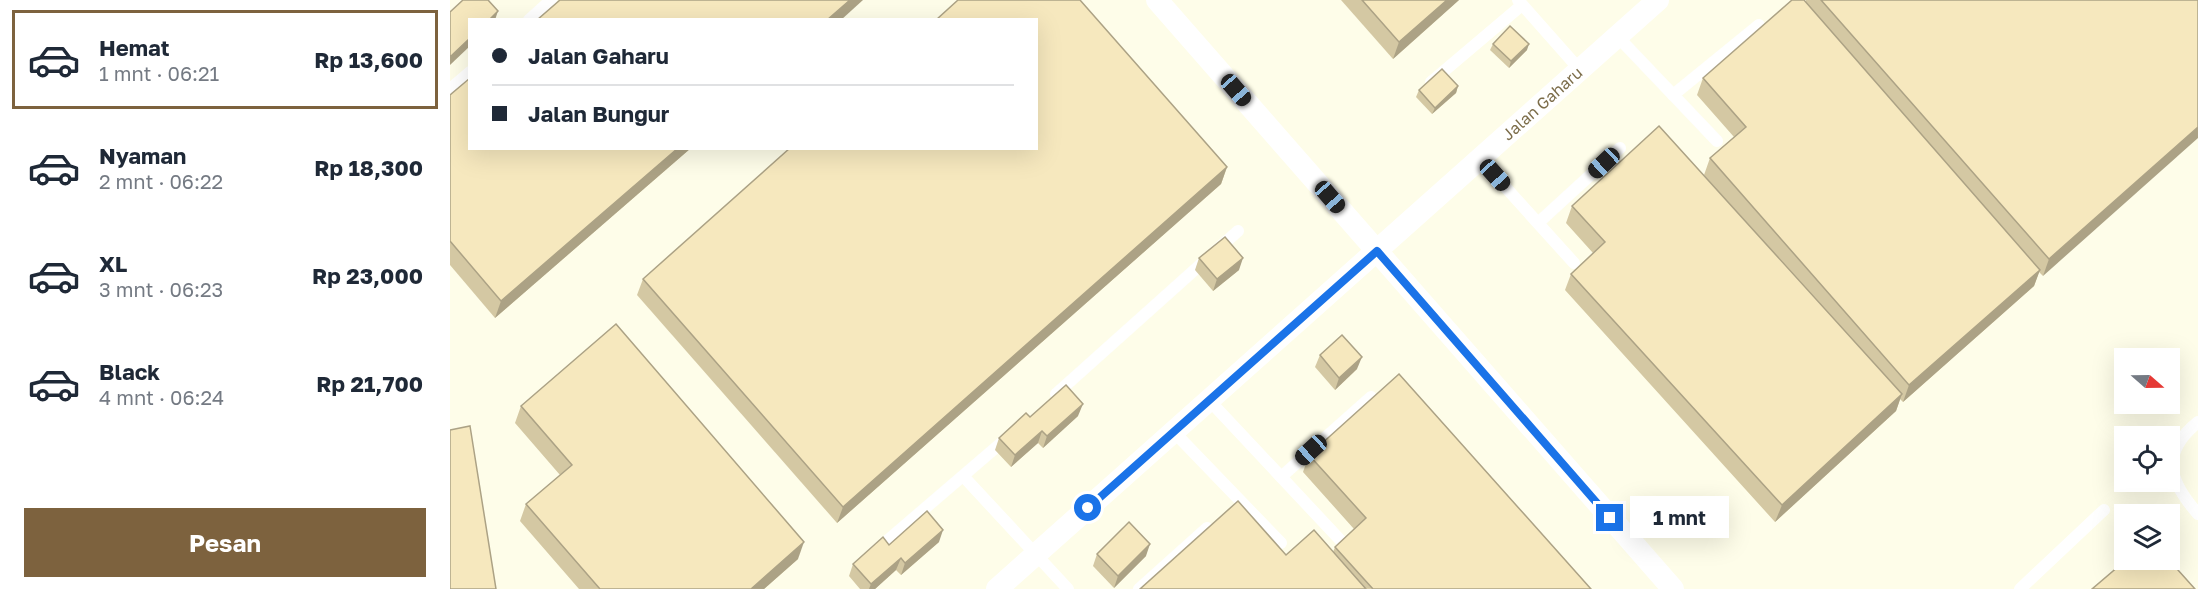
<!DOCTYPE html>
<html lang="id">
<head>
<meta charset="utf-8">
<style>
  :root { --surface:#fff; --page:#f2f2f3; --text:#1f2937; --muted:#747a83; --line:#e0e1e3; --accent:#7d623e }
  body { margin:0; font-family:"Golos Text",sans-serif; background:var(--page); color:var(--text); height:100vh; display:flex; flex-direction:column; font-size:22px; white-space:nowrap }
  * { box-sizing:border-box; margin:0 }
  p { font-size:20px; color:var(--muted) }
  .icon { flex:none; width:33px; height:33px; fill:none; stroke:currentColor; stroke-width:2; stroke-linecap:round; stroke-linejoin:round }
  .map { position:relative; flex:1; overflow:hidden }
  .side { display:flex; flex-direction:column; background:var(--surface); width:450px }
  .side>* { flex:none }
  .hud { position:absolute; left:18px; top:18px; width:570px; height:132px; border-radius:0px; box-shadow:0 6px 24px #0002; display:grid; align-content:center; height:132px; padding:0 24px; background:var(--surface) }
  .needle { width:39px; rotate:110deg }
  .tools { position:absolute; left:1664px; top:348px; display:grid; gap:12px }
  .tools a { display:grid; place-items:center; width:66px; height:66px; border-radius:0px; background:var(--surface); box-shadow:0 6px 24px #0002; font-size:30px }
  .end { position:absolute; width:27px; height:27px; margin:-14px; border:8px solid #1a73e8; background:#fff; box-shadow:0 0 0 3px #fff }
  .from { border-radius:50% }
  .bubble { position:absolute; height:42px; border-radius:0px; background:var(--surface); box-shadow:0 6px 24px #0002; font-size:20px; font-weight:700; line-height:42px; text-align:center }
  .car { position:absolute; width:18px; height:36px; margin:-18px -9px; border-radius:8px; box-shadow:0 0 4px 2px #0007; background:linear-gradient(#222 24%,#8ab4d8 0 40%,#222 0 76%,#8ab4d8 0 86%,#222 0) }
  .hud b { display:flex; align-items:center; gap:21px; height:57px; font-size:22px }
  .hud b+b { border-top:2px solid var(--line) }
  .hud i { width:15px; height:15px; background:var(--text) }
  ul { padding:10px 0 0; list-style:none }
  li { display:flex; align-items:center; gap:18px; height:99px; margin:0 12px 9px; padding:0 12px; border:3px solid transparent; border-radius:0px }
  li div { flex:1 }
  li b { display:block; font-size:22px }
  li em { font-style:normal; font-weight:700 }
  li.selected { border-color:var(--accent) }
  li>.icon { width:54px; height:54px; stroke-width:1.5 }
  .cta { display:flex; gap:12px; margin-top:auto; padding:12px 24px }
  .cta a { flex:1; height:69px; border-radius:0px; background:var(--accent); color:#fff; font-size:24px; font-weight:700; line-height:69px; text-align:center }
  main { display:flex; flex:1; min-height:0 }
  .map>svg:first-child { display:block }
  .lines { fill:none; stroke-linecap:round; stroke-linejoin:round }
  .service { stroke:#fff; stroke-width:12 }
  .minor { stroke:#fff; stroke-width:22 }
  .wall { fill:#d4c8a3 }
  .shaded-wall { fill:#aca285 }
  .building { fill:#f6e8be; stroke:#aca285; stroke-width:1.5 }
  .route { stroke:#1a73e8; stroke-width:8 }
  .labels { text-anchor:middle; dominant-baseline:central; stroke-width:6; stroke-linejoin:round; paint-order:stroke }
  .street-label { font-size:16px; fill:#7c6d4a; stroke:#fffef1 }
</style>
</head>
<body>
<main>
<section class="side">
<ul>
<li class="selected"><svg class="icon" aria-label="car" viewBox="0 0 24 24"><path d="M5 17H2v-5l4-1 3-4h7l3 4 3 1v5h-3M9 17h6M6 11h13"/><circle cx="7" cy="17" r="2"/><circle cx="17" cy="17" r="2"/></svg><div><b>Hemat</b><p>1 mnt · 06:21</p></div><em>Rp 13,600</em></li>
<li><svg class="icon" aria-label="car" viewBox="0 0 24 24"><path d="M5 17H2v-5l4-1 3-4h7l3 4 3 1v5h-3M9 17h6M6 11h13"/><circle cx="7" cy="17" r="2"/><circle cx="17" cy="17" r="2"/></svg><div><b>Nyaman</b><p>2 mnt · 06:22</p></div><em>Rp 18,300</em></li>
<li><svg class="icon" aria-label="car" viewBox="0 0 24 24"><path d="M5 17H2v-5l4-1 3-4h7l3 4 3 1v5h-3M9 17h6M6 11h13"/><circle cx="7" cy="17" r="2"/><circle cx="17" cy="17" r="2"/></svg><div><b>XL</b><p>3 mnt · 06:23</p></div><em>Rp 23,000</em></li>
<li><svg class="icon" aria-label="car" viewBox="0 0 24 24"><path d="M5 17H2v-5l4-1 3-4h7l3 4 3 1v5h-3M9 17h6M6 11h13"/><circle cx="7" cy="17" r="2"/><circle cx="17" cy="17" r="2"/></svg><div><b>Black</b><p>4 mnt · 06:24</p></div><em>Rp 21,700</em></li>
</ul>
<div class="cta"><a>Pesan</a></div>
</section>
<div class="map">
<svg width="1748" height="589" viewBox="0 0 1748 589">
  <rect width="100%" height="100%" fill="#fefde9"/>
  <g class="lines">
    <g class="service">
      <path d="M1068,0l62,70"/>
      <path d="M79,20l22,-20"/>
      <path d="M1167,36l100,105"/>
      <path d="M981,82l91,-77"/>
      <path d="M0,89l20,-17"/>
      <path d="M1223,95l86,-70"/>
      <path d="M1030,159l94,104"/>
      <path d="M1088,223l82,-75"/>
      <path d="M606,394l182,-163"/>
      <path d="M758,399l135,144"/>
      <path d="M1748,422c-38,31 -30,58 0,92"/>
      <path d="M723,431l108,112"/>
      <path d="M514,477l104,112"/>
      <path d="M831,477l90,-80"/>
      <path d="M424,552l133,-114"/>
      <path d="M689,589l68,-61"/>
      <path d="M1570,589l84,-79"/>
    </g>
    <g class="minor">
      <path d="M707,0l516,589"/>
      <path id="s1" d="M547,589l661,-589"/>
    </g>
  </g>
  <g class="wall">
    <path d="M891,0h118l-66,59z"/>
    <path d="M1356,0h392l-155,276 -4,-4 -5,14 -131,116 -3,-3 -4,12 -121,111 -210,-232 6,-16 22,-21 -27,-30 6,-17 157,-2 -25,-29 6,-17 24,-21 -37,-42 6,-17 103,-76z"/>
    <path d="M1043,44l34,6 -18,18 -19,-18z"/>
    <path d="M1008,86l-2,7 -24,21 -16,-17 3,-7z"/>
    <path d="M0,95l241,53 -196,170 -45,-53z"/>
    <path d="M777,167l-6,17 -384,339 -200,-228 6,-16z"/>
    <path d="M749,258l40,12 -26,21 -18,-21z"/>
    <path d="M870,355l37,14 -22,21 -20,-23z"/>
    <path d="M71,406l277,153 -34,30h-185l-59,-68 6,-17 34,-29 -45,-52z"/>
    <path d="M628,416l-35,32 -5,-5 -27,24 -16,-17 4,-12 31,-21z"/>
    <path d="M859,455l282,134h-451l146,-34 47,-3 2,-5 19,-18 -51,-57z"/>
    <path d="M489,542l-38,33 -5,-5 -21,19h-15l-11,-13 4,-12 36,-19z"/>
    <path d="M647,554l49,2 -32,32 -21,-22z"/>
  </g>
  <g class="shaded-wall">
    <path d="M400,0h13l-22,20h-14z"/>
    <path d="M997,0h12l-66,59 6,-17z"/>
    <path d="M48,11l-3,9h-6z"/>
    <path d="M20,38v8l-20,19v-8z"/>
    <path d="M1079,44l-2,6 -18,18 2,-7z"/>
    <path d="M1008,86l-2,7 -24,21 3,-6z"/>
    <path d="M1748,127v11l-155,138 6,-17z"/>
    <path d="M228,148h13l-196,170 6,-17z"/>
    <path d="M777,167l-6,17 -384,339 6,-16z"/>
    <path d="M793,258l-4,12 -26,21 4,-12z"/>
    <path d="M1590,270l-6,16 -131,116 6,-17z"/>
    <path d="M912,357l-5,12 -22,21 4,-12z"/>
    <path d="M1452,394l-6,17 -121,111 7,-17z"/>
    <path d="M633,404l-5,12 -35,32 4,-12z"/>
    <path d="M592,431l-4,12 -27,24 4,-12z"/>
    <path d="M493,530l-4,12 -38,33 4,-12z"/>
    <path d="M354,542l-6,17 -34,30h-13z"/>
    <path d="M700,544l-4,12 -32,32 4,-12z"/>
    <path d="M451,558l-5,12 -21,19h-6l2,-5z"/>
  </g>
  <g class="building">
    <path d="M13,0h25l10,11 -9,9h-19v18l-20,19v-45z"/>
    <path d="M110,0h290l-23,20h-290z"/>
    <path d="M508,0h122l147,167 -384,340 -200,-228 147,-131h246v-128h-100z"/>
    <path d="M912,0h85l-48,42z"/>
    <path d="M1342,0h12l236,270 -131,115 -199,-227 36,-31 -43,-49z"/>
    <path d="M1371,0h377v127l-149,132z"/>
    <path d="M1060,26l19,18 -18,17 -18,-17z"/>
    <path d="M992,69l16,17 -23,22 -16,-18z"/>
    <path d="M20,78v70h208l-177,153 -51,-60v-146z"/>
    <path d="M1209,126l243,268 -120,111 -211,-231 34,-32 -33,-36z"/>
    <path d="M775,237l18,21 -26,21 -18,-21z"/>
    <path d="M166,324l188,218 -53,47h-151l-74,-85 46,-39 -51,-59z"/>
    <path d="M892,335l20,22 -23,21 -19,-23z"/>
    <path d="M949,374l192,215h-218l-38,-42 31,-29 -57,-63z"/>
    <path d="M616,385l17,19 -36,32 -5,-5 -27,24 -16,-17 27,-25 4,4z"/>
    <path d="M20,426l26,163h-46v-159z"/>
    <path d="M788,501l48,54 28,-25 52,59h-226z"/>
    <path d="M477,511l16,19 -38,33 -4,-5 -30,26 -18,-20 30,-27 6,8z"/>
    <path d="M679,522l21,22 -32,32 -21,-22z"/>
    <path d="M1676,560h43l26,29h-103z"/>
  </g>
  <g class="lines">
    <path class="route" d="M638,508l289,-257 233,267"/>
  </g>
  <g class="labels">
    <g class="street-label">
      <text stroke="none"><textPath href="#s1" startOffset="730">Jalan Gaharu</textPath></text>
    </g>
  </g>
</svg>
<div class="tools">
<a><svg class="needle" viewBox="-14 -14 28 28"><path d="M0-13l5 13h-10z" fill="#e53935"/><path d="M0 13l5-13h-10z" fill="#747a83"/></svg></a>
<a><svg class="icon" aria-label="locate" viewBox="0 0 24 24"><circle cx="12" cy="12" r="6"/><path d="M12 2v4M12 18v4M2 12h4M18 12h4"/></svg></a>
<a><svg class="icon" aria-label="layers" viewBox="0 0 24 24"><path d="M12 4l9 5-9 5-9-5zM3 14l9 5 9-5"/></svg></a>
</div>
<i class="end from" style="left:638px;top:508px"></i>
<i class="end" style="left:1160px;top:518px"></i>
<div class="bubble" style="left:1180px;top:496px;width:99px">1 mnt</div>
<i class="car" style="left:786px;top:90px;rotate:139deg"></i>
<i class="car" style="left:1154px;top:163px;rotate:227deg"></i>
<i class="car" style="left:1045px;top:175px;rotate:138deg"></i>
<i class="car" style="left:880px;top:197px;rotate:139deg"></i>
<i class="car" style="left:861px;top:450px;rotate:228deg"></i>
<div class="hud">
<b><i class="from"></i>Jalan Gaharu</b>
<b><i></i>Jalan Bungur</b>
</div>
</div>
</main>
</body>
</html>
